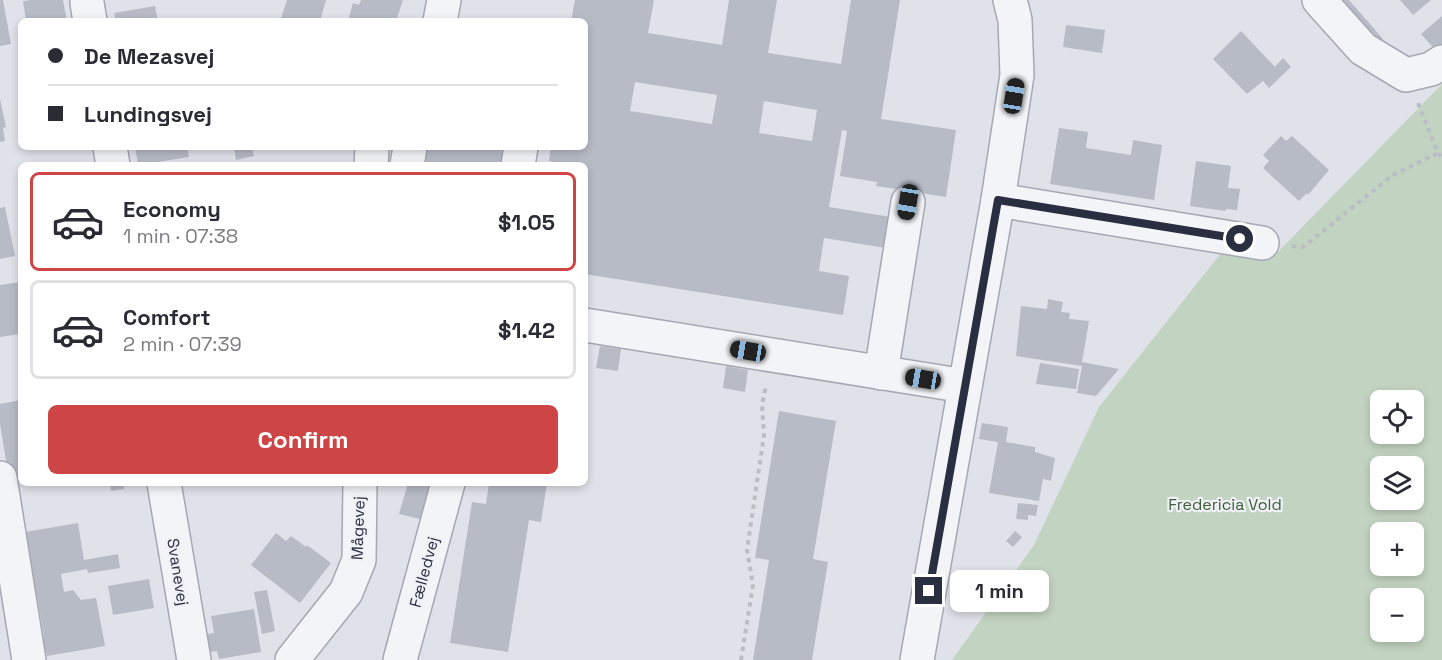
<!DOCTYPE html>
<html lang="en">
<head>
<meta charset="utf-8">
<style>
  :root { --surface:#fff; --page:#f7f7f7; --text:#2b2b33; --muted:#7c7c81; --line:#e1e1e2; --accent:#ce4546 }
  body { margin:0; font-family:"Space Grotesk",sans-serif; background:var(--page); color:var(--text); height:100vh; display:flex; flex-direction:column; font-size:22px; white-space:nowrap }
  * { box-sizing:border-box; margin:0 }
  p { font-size:20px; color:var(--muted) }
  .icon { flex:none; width:33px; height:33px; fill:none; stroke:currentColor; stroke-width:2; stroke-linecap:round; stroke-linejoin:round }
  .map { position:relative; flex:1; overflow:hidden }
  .drawer { position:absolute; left:18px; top:162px; width:570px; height:324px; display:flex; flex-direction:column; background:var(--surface); border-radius:9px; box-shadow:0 3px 9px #0003 }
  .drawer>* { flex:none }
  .hud { position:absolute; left:18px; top:18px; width:570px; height:132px; border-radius:9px; box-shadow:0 3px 9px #0003; display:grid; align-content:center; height:132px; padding:0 30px; background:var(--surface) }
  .buttons { position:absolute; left:1370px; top:390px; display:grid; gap:12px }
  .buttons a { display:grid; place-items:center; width:54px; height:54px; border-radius:9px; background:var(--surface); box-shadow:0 3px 9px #0003; font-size:30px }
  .end { position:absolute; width:27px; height:27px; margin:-14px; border:8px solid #292e40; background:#fff; box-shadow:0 0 0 3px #fff }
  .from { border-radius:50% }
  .bubble { position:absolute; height:42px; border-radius:9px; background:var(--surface); box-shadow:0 3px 9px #0003; font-size:20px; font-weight:600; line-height:42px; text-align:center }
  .car { position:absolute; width:18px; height:36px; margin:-18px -9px; border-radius:8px; box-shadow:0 0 4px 2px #0007; background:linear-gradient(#222 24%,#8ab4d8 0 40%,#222 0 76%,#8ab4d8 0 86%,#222 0) }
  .hud b { display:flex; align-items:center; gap:21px; height:57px; font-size:22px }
  .hud b+b { border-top:2px solid var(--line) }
  .hud i { width:15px; height:15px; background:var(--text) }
  ul { padding:10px 0 0; list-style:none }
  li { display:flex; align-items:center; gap:18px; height:99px; margin:0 12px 9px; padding:0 18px; border:3px solid var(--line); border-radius:9px }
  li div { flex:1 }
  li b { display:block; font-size:22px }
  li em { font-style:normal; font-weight:600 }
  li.current { border-color:var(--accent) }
  li>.icon { width:54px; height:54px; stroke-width:1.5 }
  .button { display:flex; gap:12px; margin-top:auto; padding:12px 30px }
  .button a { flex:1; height:69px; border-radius:9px; background:var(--accent); color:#fff; font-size:24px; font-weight:600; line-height:69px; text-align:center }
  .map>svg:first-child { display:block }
  .green { fill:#c3d3c1; fill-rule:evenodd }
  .building { fill:#b7bbc6; fill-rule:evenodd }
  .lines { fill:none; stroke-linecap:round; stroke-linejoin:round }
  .minor-casing { stroke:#a5a8b3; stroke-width:36 }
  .path { stroke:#babdc4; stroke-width:4; stroke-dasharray:4.5 4.5; stroke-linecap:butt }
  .minor { stroke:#f3f4f7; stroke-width:33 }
  .route { stroke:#292e40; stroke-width:8 }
  .labels { text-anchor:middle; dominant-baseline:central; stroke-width:4.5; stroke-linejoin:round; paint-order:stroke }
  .park-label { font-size:16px; fill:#385c36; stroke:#f0f1f6 }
  .street-label { font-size:16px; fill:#292e40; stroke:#f0f1f6 }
</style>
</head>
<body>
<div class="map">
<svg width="1442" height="660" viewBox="0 0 1442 660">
  <rect width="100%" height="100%" fill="#e0e2e9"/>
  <path class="green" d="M1442,84v576h-490l82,-115 65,-138 122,-154 55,1zM1380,400h33v34h-33zM1380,466h33v34h-33zM1380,532h33v34h-33zM1380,598h33v34h-33z"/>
  <g class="building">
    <path d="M0,0h3l8,44 -11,2z"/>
    <path d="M31,0h32l4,21h-41l-3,-20z"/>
    <path d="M287,0h39l-6,21h-31l-8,-3z"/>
    <path d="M361,0h42l-7,21h-48l5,-18 6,2z"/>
    <path d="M575,0h79l-6,33 74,12 7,-45h48l-9,53 73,11 10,-64h49l-19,119 75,11 -10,67 -70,-11 1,-4 -37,-6 7,-45 -5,-1 -13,77 62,10 -5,31 -62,-10 -5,33 30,5 -6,39 -258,-41v-109h-27l1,-2 -10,-2 2,-14h34v-126h-14zM635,82l82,13 -5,29 -82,-13zM764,101l53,9 -5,31 -53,-8z"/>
    <path d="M1335,0h14l34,39 -12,11z"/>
    <path d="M1400,0h31l-18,15z"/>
    <path d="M155,6l3,15h-42l-2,-8z"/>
    <path d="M1442,16v32l-5,4 -16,-18z"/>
    <path d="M1066,25l39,5 -3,23 -39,-6z"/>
    <path d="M1241,31l34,36 8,-9 8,9 -22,21 -6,-7 -16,13 -34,-35z"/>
    <path d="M0,99l6,28 -3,1 2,13 -5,1z"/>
    <path d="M1059,128l29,4 -2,16 45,7 2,-15 29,5 -8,55 -104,-16z"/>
    <path d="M1281,136l5,5 6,-5 37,34 -21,25 -1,-2 -8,8 -36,-33 6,-7 -6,-6z"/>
    <path d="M135,147h52l2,10 -51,8z"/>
    <path d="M234,147h18l2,9 -18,4z"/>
    <path d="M421,147h87l-3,18h-87z"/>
    <path d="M1196,161l35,5 -3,22 12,1 -3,21 -11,-1 -1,2 -35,-5z"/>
    <path d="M5,207l10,49 -15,3v-51z"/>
    <path d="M21,282v52l-21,3v-52z"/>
    <path d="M1048,299l15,3 -2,10 9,1 -1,6 20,2 -7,41 37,7 -23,27 -19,-3 5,-27 -66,-10 5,-50 26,3z"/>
    <path d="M600,346l21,3 -3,22 -22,-3z"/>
    <path d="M1040,363l39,6 -3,20 -40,-5z"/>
    <path d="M726,366l22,4 -3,22 -22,-4z"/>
    <path d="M21,400v78l-12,1 -9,-55v-20z"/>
    <path d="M779,411l57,10 -23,138 15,3 -16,98h-59l16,-100 -14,-2z"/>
    <path d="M982,423l26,4 -2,15 29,5v5l20,6 -4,23 -8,-2 -4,22 -50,-8 9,-51 -19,-3z"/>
    <path d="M110,483h13l1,6 -13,2z"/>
    <path d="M408,483h27l-11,37 -25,-6z"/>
    <path d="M489,483h58l-6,39 -12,-2 -21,132 -58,-9 22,-141 14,2z"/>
    <path d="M1018,503l20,2 -2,11 -8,-1v5l-12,-1z"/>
    <path d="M78,523l6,37 34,-6 2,14 -32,5 -1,-4 -26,5 3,18 9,-2 8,10 15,-2 9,48 -58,10v-3l-12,2 -2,-16 11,-2 -7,-41 -10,2 -3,-17 9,-2 -8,-47z"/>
    <path d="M1015,531l7,6 -9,10 -7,-6z"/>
    <path d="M276,533l10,8 5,-5 15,11 1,-2 24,18 -31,40 -49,-38z"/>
    <path d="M149,579l5,29 -41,7 -5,-29z"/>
    <path d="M267,590l8,41 -13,3 -8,-42z"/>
    <path d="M254,609l7,43 -42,7 -2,-8 -7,1 -3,-18 7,-1 -3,-17z"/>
  </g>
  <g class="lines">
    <defs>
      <g id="minor">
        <path d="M1319,0l44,49 43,26 25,-6 11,-7"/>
        <path d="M87,3l3,18"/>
        <path d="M440,21l4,-21"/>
        <path d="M110,147l3,18"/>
        <path d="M371,165l1,-18"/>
        <path d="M407,165l3,-18"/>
        <path d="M518,165l3,-18"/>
        <path d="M998,200l264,43"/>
        <path d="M585,325l380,61"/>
        <path d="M881,373l27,-171"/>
        <path d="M0,478l29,182"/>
        <path d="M164,483l30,177"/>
        <path d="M292,660l54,-68 13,-32 1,-77"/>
        <path d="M400,660l48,-177"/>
        <path d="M917,660l81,-460 19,-125 -2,-55 -5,-20"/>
      </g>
    </defs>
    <use href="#minor" class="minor-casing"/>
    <g class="path">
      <path d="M1418,103l20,50 4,4"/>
      <path d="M1292,246l11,1 90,-72 45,-22"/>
      <path d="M741,660l12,-75 -6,-35 17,-115 -2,-30 4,-20"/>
    </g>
    <use href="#minor" class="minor"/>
  </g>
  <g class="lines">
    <path class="route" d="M929,591l69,-391 242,39"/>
  </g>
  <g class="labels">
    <g class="park-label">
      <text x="1225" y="504">Fredericia Vold</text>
    </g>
    <g class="street-label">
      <text transform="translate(358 528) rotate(-88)">Mågevej</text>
      <text transform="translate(178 572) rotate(81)">Svanevej</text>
      <text transform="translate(424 572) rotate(-75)">Fælledvej</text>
    </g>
  </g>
</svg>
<div class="buttons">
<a><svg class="icon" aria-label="locate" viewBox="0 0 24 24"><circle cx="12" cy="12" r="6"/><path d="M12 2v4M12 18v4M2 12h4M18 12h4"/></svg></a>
<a><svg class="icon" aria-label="layers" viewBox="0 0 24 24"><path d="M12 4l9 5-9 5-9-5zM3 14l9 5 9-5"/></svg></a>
<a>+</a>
<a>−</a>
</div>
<i class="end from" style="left:1240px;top:239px"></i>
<i class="end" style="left:929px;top:591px"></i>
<div class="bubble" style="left:950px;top:570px;width:99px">1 min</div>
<i class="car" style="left:1014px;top:96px;rotate:9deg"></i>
<i class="car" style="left:908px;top:202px;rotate:189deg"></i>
<i class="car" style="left:748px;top:351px;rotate:279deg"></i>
<i class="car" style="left:923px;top:379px;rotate:279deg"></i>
<div class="hud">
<b><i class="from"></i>De Mezasvej</b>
<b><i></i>Lundingsvej</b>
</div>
<section class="drawer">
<ul>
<li class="current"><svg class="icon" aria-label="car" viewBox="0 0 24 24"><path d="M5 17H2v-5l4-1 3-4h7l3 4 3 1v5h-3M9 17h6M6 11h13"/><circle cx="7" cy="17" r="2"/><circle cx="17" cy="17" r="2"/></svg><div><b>Economy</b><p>1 min · 07:38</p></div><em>$1.05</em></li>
<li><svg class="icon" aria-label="car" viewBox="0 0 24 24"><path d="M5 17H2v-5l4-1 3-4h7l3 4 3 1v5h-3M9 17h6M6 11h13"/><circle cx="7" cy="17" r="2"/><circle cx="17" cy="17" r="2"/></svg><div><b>Comfort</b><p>2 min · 07:39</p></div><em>$1.42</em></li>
</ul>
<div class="button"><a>Confirm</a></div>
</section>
</div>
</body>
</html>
